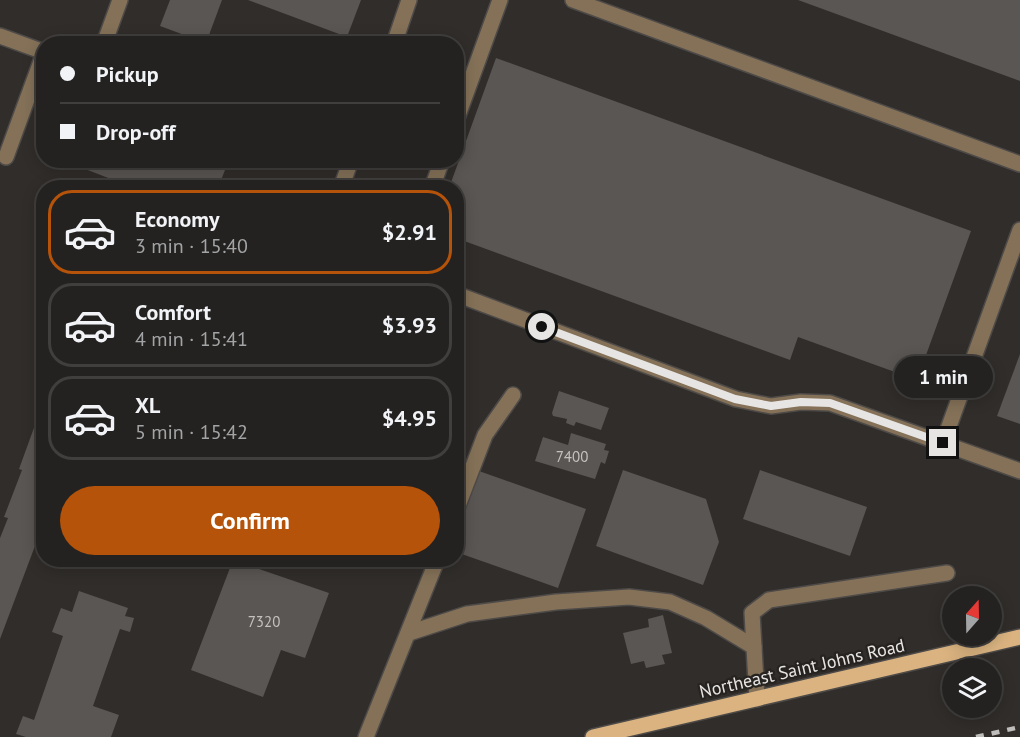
<!DOCTYPE html>
<html lang="en">
<head>
<meta charset="utf-8">
<style>
  :root { --surface:#242220; --page:#2c2a29; --text:#f1f3f6; --muted:#a3a4a5; --line:#413f3e; --accent:#b45309 }
  body { margin:0; font-family:"PT Sans",sans-serif; background:var(--page); color:var(--text); height:100vh; display:flex; flex-direction:column; font-size:22px; white-space:nowrap }
  * { box-sizing:border-box; margin:0 }
  p { font-size:20px; color:var(--muted) }
  .icon { flex:none; width:33px; height:33px; fill:none; stroke:currentColor; stroke-width:2; stroke-linecap:round; stroke-linejoin:round }
  .map { position:relative; flex:1; overflow:hidden }
  .drawer { position:absolute; left:36px; top:180px; width:428px; height:387px; display:flex; flex-direction:column; background:var(--surface); border-radius:24px; box-shadow:0 3px 15px #0003,0 0 0 2px var(--line) }
  .drawer>* { flex:none }
  .guide { position:absolute; left:36px; top:36px; width:428px; height:132px; border-radius:24px; box-shadow:0 3px 15px #0003,0 0 0 2px var(--line); display:grid; align-content:center; height:132px; padding:0 24px; background:var(--surface) }
  .needle { width:39px; rotate:20deg }
  .fabs { position:absolute; left:942px; top:586px; display:grid; gap:12px }
  .fabs a { display:grid; place-items:center; width:60px; height:60px; border-radius:50%; background:var(--surface); box-shadow:0 3px 15px #0003,0 0 0 2px var(--line); font-size:30px }
  .end { position:absolute; width:27px; height:27px; margin:-14px; border:8px solid #e7e5e3; background:#111; box-shadow:0 0 0 3px #111 }
  .from { border-radius:50% }
  .bubble { position:absolute; height:42px; border-radius:21px; background:var(--surface); box-shadow:0 3px 15px #0003,0 0 0 2px var(--line); font-size:20px; font-weight:600; line-height:42px; text-align:center }
  .guide b { display:flex; align-items:center; gap:21px; height:57px; font-size:22px }
  .guide b+b { border-top:2px solid var(--line) }
  .guide i { width:15px; height:15px; background:var(--text) }
  ul { padding:10px 0 0; list-style:none }
  li { display:flex; align-items:center; gap:18px; height:84px; margin:0 12px 9px; padding:0 12px; border:3px solid var(--line); border-radius:24px }
  li div { flex:1 }
  li b { display:block; font-size:22px }
  li em { font-style:normal; font-weight:600 }
  li.current { border-color:var(--accent) }
  li>.icon { width:54px; height:54px; stroke-width:1.5 }
  .button { display:flex; gap:12px; margin-top:auto; padding:12px 24px }
  .button a { flex:1; height:69px; border-radius:36px; background:var(--accent); color:#fff; font-size:24px; font-weight:600; line-height:69px; text-align:center }
  .map>svg:first-child { display:block }
  .building { fill:#595653 }
  .lines { fill:none; stroke-linecap:round; stroke-linejoin:round }
  .minor-casing { stroke:#4d4a48; stroke-width:18 }
  .major-casing { stroke:#4d4a48; stroke-width:18 }
  .minor { stroke:#847158; stroke-width:15 }
  .major { stroke:#dab380; stroke-width:15 }
  .rail { stroke:#c0bebc; stroke-width:4.5; stroke-dasharray:8 8; stroke-linecap:butt }
  .route { stroke:#e7e5e3; stroke-width:8 }
  .labels { text-anchor:middle; dominant-baseline:central; stroke-width:4.5; stroke-linejoin:round; paint-order:stroke }
  .number-label { font-size:15px; fill:#c4c1bf }
  .street-label { font-size:18px; fill:#e7e5e3; stroke:#262320 }
</style>
</head>
<body>
<div class="map">
<svg width="1020" height="737" viewBox="0 0 1020 737">
  <rect width="100%" height="100%" fill="#302d2a"/>
  <g class="building">
    <path d="M170,0h52l-16,43 -46,-17z"/>
    <path d="M248,0h113l-14,37z"/>
    <path d="M798,0h222v81z"/>
    <path d="M496,58l475,173 -54,149 -119,-43 -8,23 -334,-122v-50h-7z"/>
    <path d="M62,160h138l25,10 -7,18h-84z"/>
    <path d="M1020,354v70l-23,-8z"/>
    <path d="M559,391l50,17 -8,22 -25,-8 -2,4 -8,-3 1,-4 -14,-3 -1,-3z"/>
    <path d="M43,403l1,128 -3,-1 -41,109v-101l8,-20 -4,-1 18,-47 -3,-1z"/>
    <path d="M571,433l35,11 -2,6 5,1 -4,13 -4,-2 -6,17 -60,-18 8,-24 25,8z"/>
    <path d="M623,470l83,29 13,43 -16,43 -107,-39z"/>
    <path d="M760,470l107,37 -17,49 -107,-37z"/>
    <path d="M479,471l107,38 -28,79 -102,-36v-18z"/>
    <path d="M233,560l96,33 -24,65 -24,-8 -18,47 -72,-27z"/>
    <path d="M79,591l49,17 -3,8 9,2 -4,14 -10,-3 -27,77 26,9 -8,22h-85l-10,-3 7,-18 11,4 29,-84 -11,-4 9,-24 11,4z"/>
    <path d="M663,615l9,38 -10,2 3,9 -19,4 -2,-7 -13,3 -8,-31 26,-6 -1,-8z"/>
  </g>
  <g class="lines">
    <defs>
      <g id="minor">
        <path d="M573,0l447,164"/>
        <path d="M0,36l44,16"/>
        <path d="M104,44l16,-44"/>
        <path d="M394,44l15,-44"/>
        <path d="M456,121l44,-121"/>
        <path d="M6,157l38,-104"/>
        <path d="M341,188l10,-28"/>
        <path d="M432,188l10,-28"/>
        <path d="M456,294l280,105 35,7 30,-4 29,1 190,68"/>
        <path d="M943,443l77,-213"/>
        <path d="M456,511l29,-76 28,-40"/>
        <path d="M409,633l58,-19 89,-12 73,-5 41,5 36,16 48,29"/>
        <path d="M757,699l-5,-86 17,-13 178,-27"/>
        <path d="M366,737l71,-177"/>
      </g>
      <path id="major" d="M593,737l427,-100"/>
    </defs>
    <use href="#minor" class="minor-casing"/>
    <use href="#major" class="major-casing"/>
    <use href="#minor" class="minor"/>
    <use href="#major" class="major"/>
    <path class="rail" d="M976,737l44,-10"/>
  </g>
  <g class="lines">
    <path class="route" d="M542,327l193,72 36,7 30,-4 29,1 113,40"/>
  </g>
  <g class="labels">
    <g class="number-label">
      <text x="572" y="456">7400</text>
      <text x="264" y="621">7320</text>
    </g>
    <g class="street-label">
      <text transform="translate(802 668) rotate(-13)">Northeast Saint Johns Road</text>
    </g>
  </g>
</svg>
<div class="fabs">
<a><svg class="needle" viewBox="-14 -14 28 28"><path d="M0-13l5 13h-10z" fill="#e53935"/><path d="M0 13l5-13h-10z" fill="#a3a4a5"/></svg></a>
<a><svg class="icon" aria-label="layers" viewBox="0 0 24 24"><path d="M12 4l9 5-9 5-9-5zM3 14l9 5 9-5"/></svg></a>
</div>
<i class="end from" style="left:542px;top:327px"></i>
<i class="end" style="left:943px;top:443px"></i>
<div class="bubble" style="left:894px;top:356px;width:99px">1 min</div>
<div class="guide">
<b><i class="from"></i>Pickup</b>
<b><i></i>Drop-off</b>
</div>
<section class="drawer">
<ul>
<li class="current"><svg class="icon" aria-label="car" viewBox="0 0 24 24"><path d="M5 17H2v-5l4-1 3-4h7l3 4 3 1v5h-3M9 17h6M6 11h13"/><circle cx="7" cy="17" r="2"/><circle cx="17" cy="17" r="2"/></svg><div><b>Economy</b><p>3 min · 15:40</p></div><em>$2.91</em></li>
<li><svg class="icon" aria-label="car" viewBox="0 0 24 24"><path d="M5 17H2v-5l4-1 3-4h7l3 4 3 1v5h-3M9 17h6M6 11h13"/><circle cx="7" cy="17" r="2"/><circle cx="17" cy="17" r="2"/></svg><div><b>Comfort</b><p>4 min · 15:41</p></div><em>$3.93</em></li>
<li><svg class="icon" aria-label="car" viewBox="0 0 24 24"><path d="M5 17H2v-5l4-1 3-4h7l3 4 3 1v5h-3M9 17h6M6 11h13"/><circle cx="7" cy="17" r="2"/><circle cx="17" cy="17" r="2"/></svg><div><b>XL</b><p>5 min · 15:42</p></div><em>$4.95</em></li>
</ul>
<div class="button"><a>Confirm</a></div>
</section>
</div>
</body>
</html>
